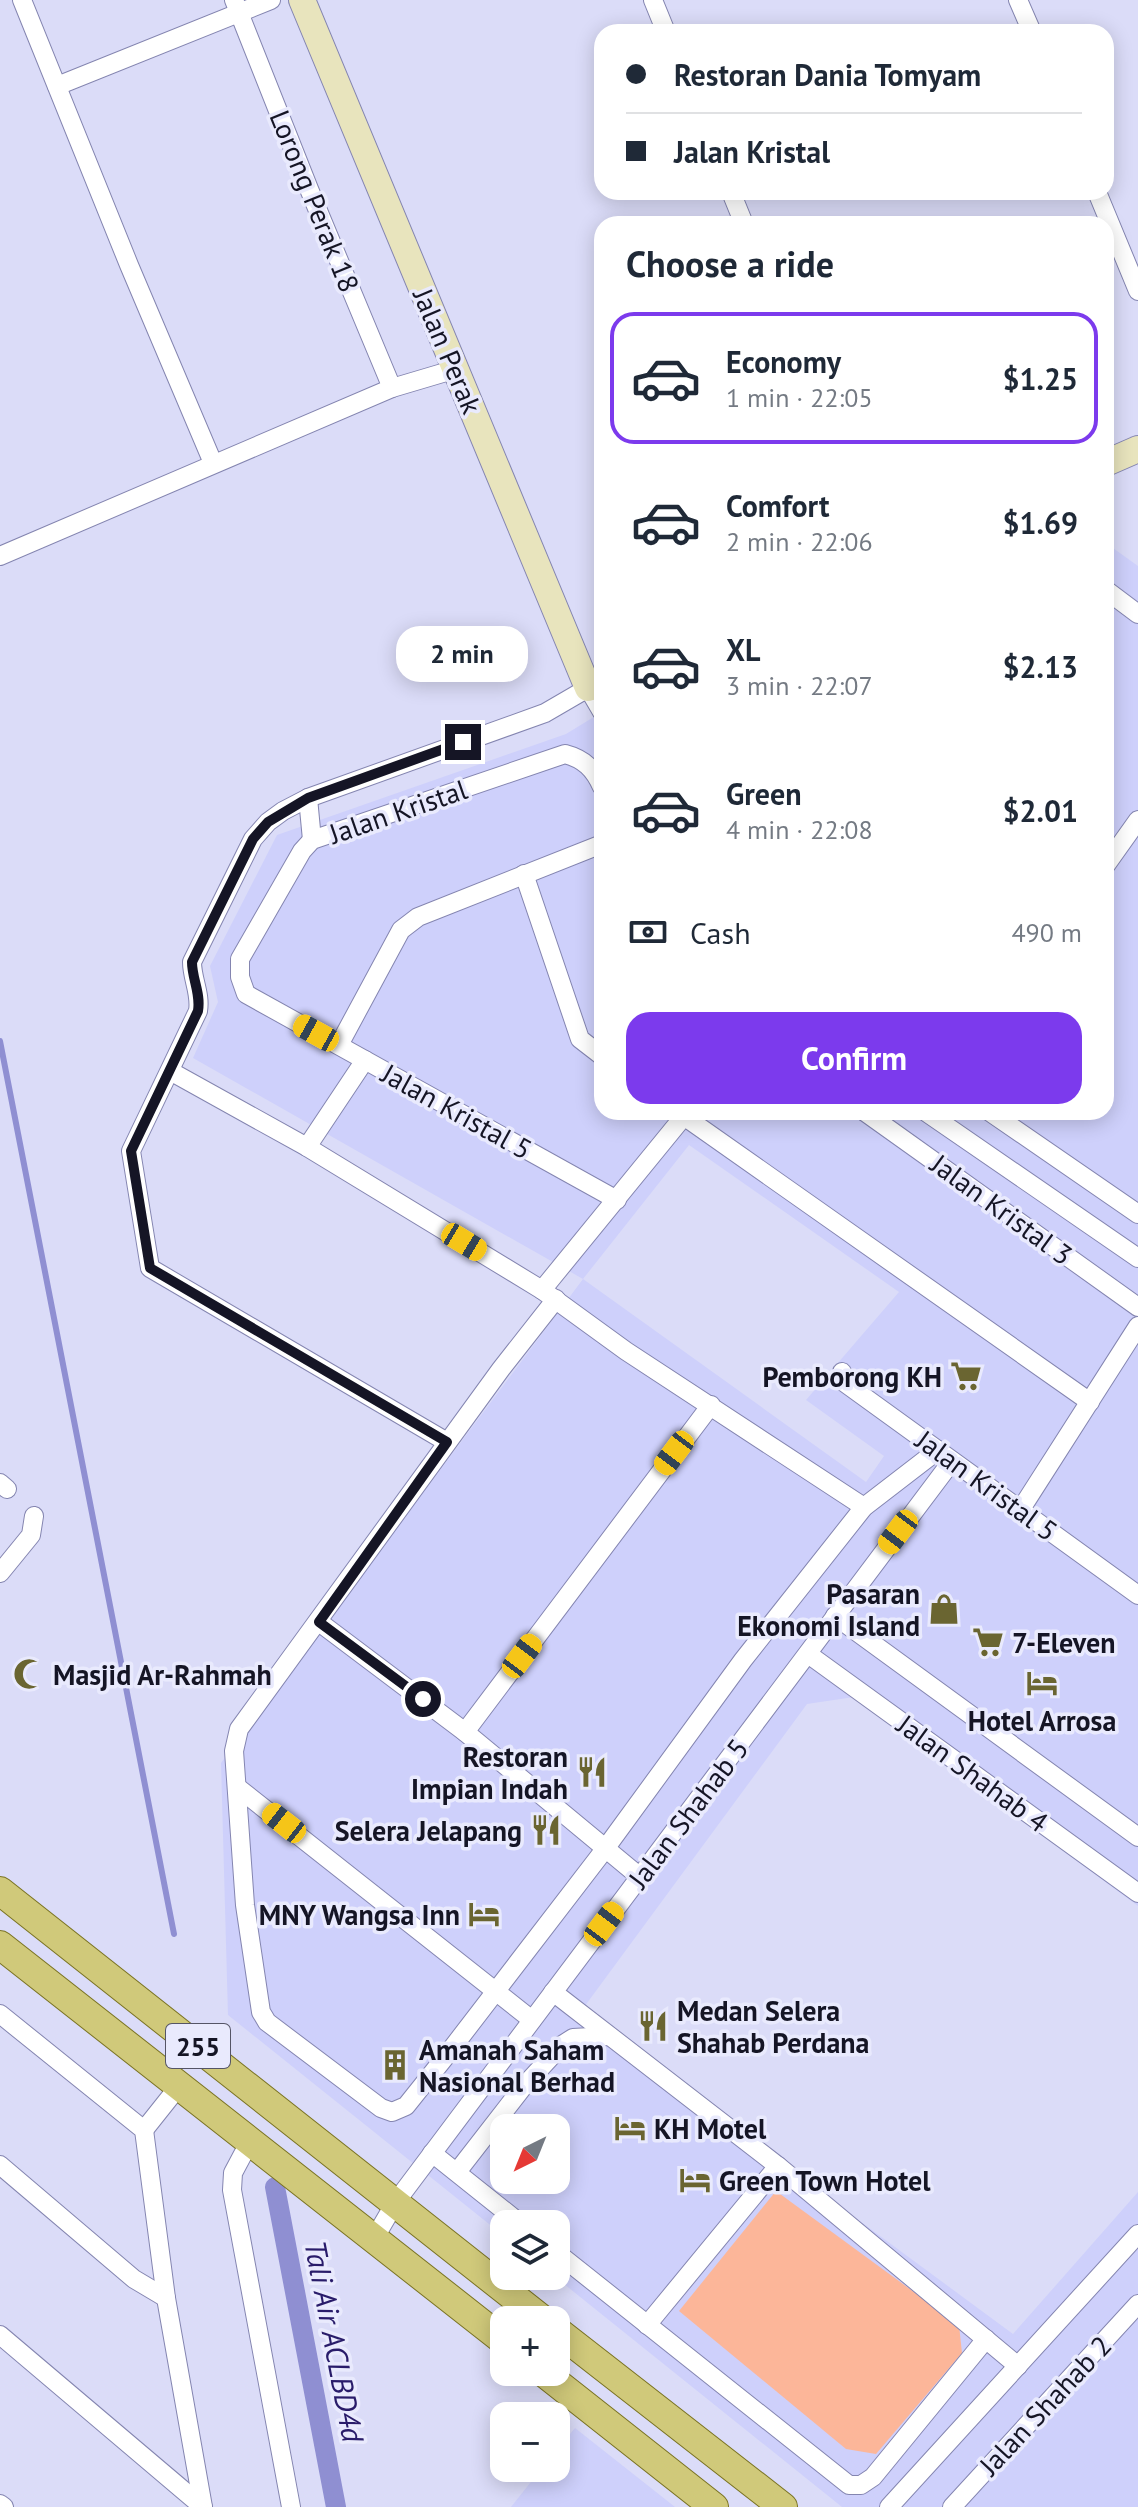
<!DOCTYPE html>
<html lang="en">
<head>
<meta charset="utf-8">
<style>
  :root { --surface:#fff; --page:#f2f2f3; --text:#1f2937; --muted:#747a83; --line:#e0e1e3; --accent:#7c3aed }
  body { margin:0; font-family:"PT Sans",sans-serif; background:var(--page); color:var(--text); height:100vh; display:flex; flex-direction:column; font-size:30px; white-space:nowrap }
  * { box-sizing:border-box; margin:0 }
  p { font-size:26px; color:var(--muted) }
  .icon { flex:none; width:44px; height:44px; fill:none; stroke:currentColor; stroke-width:2; stroke-linecap:round; stroke-linejoin:round }
  .map { position:relative; flex:1; overflow:hidden }
  .side { position:absolute; left:594px; top:216px; width:520px; height:904px; display:flex; flex-direction:column; background:var(--surface); border-radius:24px; box-shadow:0 4px 20px #0003 }
  .side>* { flex:none }
  .top-card { position:absolute; left:594px; top:24px; width:520px; height:176px; border-radius:24px; box-shadow:0 4px 20px #0003; display:grid; align-content:center; height:176px; padding:0 32px; background:var(--surface) }
  .needle { width:52px; rotate:223deg }
  .buttons { position:absolute; left:490px; top:2114px; display:grid; gap:16px }
  .buttons a { display:grid; place-items:center; width:80px; height:80px; border-radius:16px; background:var(--surface); box-shadow:0 4px 20px #0003; font-size:40px }
  .end { position:absolute; width:36px; height:36px; margin:-18px; border:10px solid #151525; background:#fff; box-shadow:0 0 0 4px #fff }
  .from { border-radius:50% }
  .bubble { position:absolute; height:56px; border-radius:24px; background:var(--surface); box-shadow:0 4px 20px #0003; font-size:26px; font-weight:700; line-height:56px; text-align:center }
  .car { position:absolute; width:24px; height:48px; margin:-24px -12px; border-radius:10px; box-shadow:0 0 6px 2px #0007; background:linear-gradient(#f5c518 24%,#345 0 40%,#f5c518 0 76%,#345 0 86%,#f5c518 0) }
  .top-card b { display:flex; align-items:center; gap:28px; height:76px; font-size:30px }
  .top-card b+b { border-top:2px solid var(--line) }
  .top-card i { width:20px; height:20px; background:var(--text) }
  ul { padding:0; list-style:none }
  li { display:flex; align-items:center; gap:24px; height:132px; margin:0 16px 12px; padding:0 16px; border:4px solid transparent; border-radius:24px }
  li div { flex:1 }
  li b { display:block; font-size:30px }
  li em { font-style:normal; font-weight:700 }
  li.current { border-color:var(--accent) }
  li>.icon { width:72px; height:72px; stroke-width:1.5 }
  h2 { padding:0 32px; font-size:36px; line-height:96px }
  .pay { display:flex; align-items:center; gap:20px; height:88px; padding:0 32px; font-size:30px }
  .pay p { margin-inline-start:auto }
  .cta { display:flex; gap:16px; margin-top:auto; padding:16px 32px }
  .cta a { flex:1; height:92px; border-radius:24px; background:var(--accent); color:#fff; font-size:32px; font-weight:700; line-height:92px; text-align:center }
  .map>svg:first-child { display:block }
  .built { fill:#ced0fb; fill-rule:evenodd }
  .green { fill:#fcb699 }
  .lines { fill:none; stroke-linecap:round; stroke-linejoin:round }
  .stream { stroke:#8f8fd2; stroke-width:6 }
  .canal { stroke:#8f8fd2; stroke-width:20 }
  .street-casing { stroke:#8485b0; stroke-width:20 }
  .secondary-casing { stroke:#8485b0; stroke-width:28 }
  .primary-casing { stroke:#7a7323; stroke-width:30 }
  .street { stroke:#fff; stroke-width:18 }
  .secondary { stroke:#e8e4bd; stroke-width:26 }
  .primary { stroke:#d0c97a; stroke-width:28 }
  .route { stroke:#151525; stroke-width:10 }
  .labels { text-anchor:middle; dominant-baseline:central; stroke-width:7; stroke-linejoin:round; paint-order:stroke }
  .shield { fill:#e9eafd; stroke:#556; stroke-width:2 }
  .shield-label { font-size:26px; font-weight:bold; fill:#151525 }
  .street-label { font-size:28px; fill:#151525; stroke:#e9eafd }
  .poi-label { font-size:28px; font-weight:bold; fill:#151525; stroke:#e9eafd; text-anchor:start }
  .water-label { font-size:30px; font-style:italic; fill:#291c6a; stroke:#e9eafd }
</style>
</head>
<body>
<div class="map">
<svg width="1138" height="2507" viewBox="0 0 1138 2507">
  <rect width="100%" height="100%" fill="#dbdcf8"/>
  <g class="built">
    <path d="M1106,543l32,23v1340l-284,-209 -47,7 -228,310 434,320 125,-142v315h-296l-288,-231h2v-52h-52v12l-276,-221 -7,-252 362,-484 -390,-221 25,-56 -8,-36 67,-131 289,-101 36,-22v400h504zM689,1145l210,147 -93,108 78,56 -18,26 -283,-203zM504,2128h52v52h-52z"/>
    <path d="M575,2428l100,79h-164l31,-39h14v-17z"/>
  </g>
  <path class="green" d="M776,2191l183,134 3,28 -86,101 -30,-5 -167,-138z"/>
  <g class="lines">
    <path class="stream" d="M0,1041l174,893"/>
    <path class="canal" d="M275,2187l61,320"/>
    <defs>
      <g id="street">
        <path d="M22,0l107,265 84,198"/>
        <path d="M234,0l75,189 83,199"/>
        <path d="M653,0l13,32"/>
        <path d="M1018,0l14,32"/>
        <path d="M57,86l214,-86"/>
        <path d="M731,192l13,32"/>
        <path d="M1097,192l41,99"/>
        <path d="M0,556l392,-168 64,-19"/>
        <path d="M1106,590l32,24"/>
        <path d="M602,787c-8,-18 -18,-28 -37,-33l-253,86 -10,11 -62,108v18l6,17 371,206"/>
        <path d="M308,798l4,42"/>
        <path d="M1106,865l32,-45"/>
        <path d="M524,874l56,165 22,17"/>
        <path d="M339,1045l62,-115 17,-13 184,-73"/>
        <path d="M170,1071l137,76 235,143 84,61 238,156"/>
        <path d="M678,1112l412,290"/>
        <path d="M865,1112l273,195"/>
        <path d="M926,1112l212,146"/>
        <path d="M990,1112l148,102"/>
        <path d="M307,1147l58,-87"/>
        <path d="M542,1290l142,-174"/>
        <path d="M556,1299l-55,70 -262,360 -5,22 11,154 16,107 6,10 114,86 11,4 14,-6 40,-50 159,-207 138,-189 121,-153 74,-57"/>
        <path d="M842,1372l-1,6 4,5 293,212"/>
        <path d="M447,1442l-297,-174 -19,-117 67,-140c3,-17 -6,-32 -6,-49l61,-123 15,-17 15,-11 25,-13 237,-85 43,-25 14,24"/>
        <path d="M0,1483l7,6"/>
        <path d="M1021,1509l117,-183"/>
        <path d="M0,1573l31,-38 3,-19"/>
        <path d="M835,1616l303,221"/>
        <path d="M319,1622l146,110 175,145"/>
        <path d="M808,1654l330,239"/>
        <path d="M465,1732l246,-327"/>
        <path d="M237,1787l295,233"/>
        <path d="M553,1992l225,174 240,200"/>
        <path d="M0,2014l144,116 22,168 37,209"/>
        <path d="M144,2130l35,-44"/>
        <path d="M250,2141l-17,32 -1,17 59,317"/>
        <path d="M432,2153l89,71"/>
        <path d="M0,2165l134,114 32,19"/>
        <path d="M457,2172l66,-85 39,-42 11,-7 36,-2"/>
        <path d="M374,2239l21,-36 557,-742"/>
        <path d="M556,2252l293,233h12l12,-8 113,-138"/>
        <path d="M647,2325l131,-159"/>
        <path d="M0,2335l203,172"/>
        <path d="M0,2504l4,3"/>
        <path d="M889,2507l249,-273"/>
        <path d="M952,2507l186,-203"/>
      </g>
      <g id="secondary">
        <path d="M302,0l286,688 14,-7"/>
        <path d="M1106,463l32,-14"/>
      </g>
      <g id="primary">
        <path d="M0,1891l543,429"/>
        <path d="M0,1945l504,396"/>
        <path d="M556,2330l227,177"/>
        <path d="M543,2372l171,135"/>
      </g>
    </defs>
    <use href="#street" class="street-casing"/>
    <use href="#secondary" class="secondary-casing"/>
    <use href="#primary" class="primary-casing"/>
    <use href="#street" class="street"/>
    <use href="#secondary" class="secondary"/>
    <use href="#primary" class="primary"/>
  </g>
  <g class="lines">
    <path class="route" d="M423,1699l-104,-77 128,-180 -297,-174 -19,-117 67,-140c3,-18 -6,-32 -6,-49l61,-123 15,-17 40,-24 155,-56"/>
  </g>
  <defs>
    <symbol id="supermarket-bare" viewBox="-9 -9 18 18"><path d="M-6-5.5h2.5l.6 2H6L4.5 2H-2.5L-4.4-4H-6ZM-1.5 3.2a1.3 1.3 0 1 0 .1 0ZM3 3.2a1.3 1.3 0 1 0 .1 0Z" fill="#6a6531" stroke="#e9eafd" stroke-width="2.5" paint-order="stroke"/></symbol>
    <symbol id="shop-bare" viewBox="-9 -9 18 18"><path d="M-5-2.5h2.3a2.7 3.5 0 0 1 5.4 0H5L5.5 6h-11ZM-1.5-2.5h3a1.5 2.3 0 0 0-3 0Z" fill="#6a6531" stroke="#e9eafd" stroke-width="2.5" paint-order="stroke"/></symbol>
    <symbol id="mosque-bare" viewBox="-9 -9 18 18"><path d="M3.5-4.9A6 6 0 1 0 3.5 4.9A5 5 0 1 1 3.5-4.9Z" fill="#6a6531" stroke="#e9eafd" stroke-width="2.5" paint-order="stroke"/></symbol>
    <symbol id="hotel-bare" viewBox="-9 -9 18 18"><path d="M-6-4.5h1.5V1H6V5H4.5V3h-9V5H-6ZM-4 0a1.8 1.8 0 1 1 3.6 0ZM.5 0V-2.5h3Q6-2.5 6 0Z" fill="#6a6531" stroke="#e9eafd" stroke-width="2.5" paint-order="stroke"/></symbol>
    <symbol id="restaurant-bare" viewBox="-9 -9 18 18"><path d="M-5-6h1v4h1v-4h1v4h1v-4h1v5L-1.5 .5V6h-2V.5L-5-1ZM5-6V6H3V1.5H1.5Q1.5-4 5-6Z" fill="#6a6531" stroke="#e9eafd" stroke-width="2.5" paint-order="stroke"/></symbol>
    <symbol id="building-bare" viewBox="-9 -9 18 18"><path d="M-4-6H4V6H1V3H-1V6H-4ZM-2.5-4.3h1.7v1.8h-1.7ZM.8-4.3h1.7v1.8H.8ZM-2.5-1h1.7V.8h-1.7ZM.8-1h1.7V.8H.8Z" fill="#6a6531" stroke="#e9eafd" stroke-width="2.5" paint-order="stroke"/></symbol>
  </defs>
  <g fill-rule="evenodd">
    <use href="#supermarket-bare" x="944" y="1354" width="44" height="44"/>
    <use href="#shop-bare" x="922" y="1587" width="44" height="44"/>
    <use href="#supermarket-bare" x="966" y="1620" width="44" height="44"/>
    <use href="#mosque-bare" x="7" y="1652" width="44" height="44"/>
    <use href="#hotel-bare" x="1020" y="1661" width="44" height="44"/>
    <use href="#restaurant-bare" x="570" y="1750" width="44" height="44"/>
    <use href="#restaurant-bare" x="524" y="1808" width="44" height="44"/>
    <use href="#hotel-bare" x="462" y="1892" width="44" height="44"/>
    <use href="#restaurant-bare" x="631" y="2004" width="44" height="44"/>
    <use href="#building-bare" x="373" y="2043" width="44" height="44"/>
    <use href="#hotel-bare" x="608" y="2106" width="44" height="44"/>
    <use href="#hotel-bare" x="673" y="2158" width="44" height="44"/>
  </g>
  <g class="labels">
    <rect class="shield" x="166" y="2024" width="64" height="44" rx="6"/>
    <g class="shield-label">
      <text x="198" y="2046">255</text>
    </g>
    <g class="street-label">
      <text transform="translate(315 201) rotate(68)">Lorong Perak 18</text>
      <text transform="translate(448 351) rotate(67)">Jalan Perak</text>
      <text transform="translate(398 811) rotate(-19)">Jalan Kristal</text>
      <text transform="translate(457 1111) rotate(29)">Jalan Kristal 5</text>
      <text transform="translate(1002 1209) rotate(36)">Jalan Kristal 3</text>
      <text transform="translate(987 1485) rotate(36)">Jalan Kristal 5</text>
      <text transform="translate(973 1773) rotate(36)">Jalan Shahab 4</text>
      <text transform="translate(688 1813) rotate(-53)">Jalan Shahab 5</text>
      <text transform="translate(1045 2405) rotate(-47)">Jalan Shahab 2</text>
    </g>
    <g class="poi-label">
      <text x="942" y="1376" text-anchor="end">Pemborong KH</text>
      <text x="920" y="1593" text-anchor="end">Pasaran<tspan x="920" dy="32">Ekonomi Island</tspan></text>
      <text x="1012" y="1642">7-Eleven</text>
      <text x="53" y="1674">Masjid Ar-Rahmah</text>
      <text x="1042" y="1720" text-anchor="middle">Hotel Arrosa</text>
      <text x="568" y="1756" text-anchor="end">Restoran<tspan x="568" dy="32">Impian Indah</tspan></text>
      <text x="522" y="1830" text-anchor="end">Selera Jelapang</text>
      <text x="460" y="1914" text-anchor="end">MNY Wangsa Inn</text>
      <text x="677" y="2010">Medan Selera<tspan x="677" dy="32">Shahab Perdana</tspan></text>
      <text x="419" y="2049">Amanah Saham<tspan x="419" dy="32">Nasional Berhad</tspan></text>
      <text x="654" y="2128">KH Motel</text>
      <text x="719" y="2180">Green Town Hotel</text>
    </g>
    <g class="water-label">
      <text transform="translate(335 2341) rotate(79)">Tali Air ACLBD4d</text>
    </g>
  </g>
</svg>
<div class="buttons">
<a><svg class="needle" viewBox="-14 -14 28 28"><path d="M0-13l5 13h-10z" fill="#e53935"/><path d="M0 13l5-13h-10z" fill="#747a83"/></svg></a>
<a><svg class="icon" aria-label="layers" viewBox="0 0 24 24"><path d="M12 4l9 5-9 5-9-5zM3 14l9 5 9-5"/></svg></a>
<a>+</a>
<a>−</a>
</div>
<i class="end from" style="left:423px;top:1699px"></i>
<i class="end" style="left:463px;top:742px"></i>
<div class="bubble" style="left:396px;top:626px;width:132px">2 min</div>
<i class="car" style="left:316px;top:1033px;rotate:299deg"></i>
<i class="car" style="left:464px;top:1242px;rotate:121deg"></i>
<i class="car" style="left:674px;top:1453px;rotate:217deg"></i>
<i class="car" style="left:898px;top:1532px;rotate:217deg"></i>
<i class="car" style="left:522px;top:1656px;rotate:37deg"></i>
<i class="car" style="left:284px;top:1823px;rotate:308deg"></i>
<i class="car" style="left:604px;top:1924px;rotate:37deg"></i>
<div class="top-card">
<b><i class="from"></i>Restoran Dania Tomyam</b>
<b><i></i>Jalan Kristal</b>
</div>
<section class="side">
<h2>Choose a ride</h2>
<ul>
<li class="current"><svg class="icon" aria-label="car" viewBox="0 0 24 24"><path d="M5 17H2v-5l4-1 3-4h7l3 4 3 1v5h-3M9 17h6M6 11h13"/><circle cx="7" cy="17" r="2"/><circle cx="17" cy="17" r="2"/></svg><div><b>Economy</b><p>1 min · 22:05</p></div><em>$1.25</em></li>
<li><svg class="icon" aria-label="car" viewBox="0 0 24 24"><path d="M5 17H2v-5l4-1 3-4h7l3 4 3 1v5h-3M9 17h6M6 11h13"/><circle cx="7" cy="17" r="2"/><circle cx="17" cy="17" r="2"/></svg><div><b>Comfort</b><p>2 min · 22:06</p></div><em>$1.69</em></li>
<li><svg class="icon" aria-label="car" viewBox="0 0 24 24"><path d="M5 17H2v-5l4-1 3-4h7l3 4 3 1v5h-3M9 17h6M6 11h13"/><circle cx="7" cy="17" r="2"/><circle cx="17" cy="17" r="2"/></svg><div><b>XL</b><p>3 min · 22:07</p></div><em>$2.13</em></li>
<li><svg class="icon" aria-label="car" viewBox="0 0 24 24"><path d="M5 17H2v-5l4-1 3-4h7l3 4 3 1v5h-3M9 17h6M6 11h13"/><circle cx="7" cy="17" r="2"/><circle cx="17" cy="17" r="2"/></svg><div><b>Green</b><p>4 min · 22:08</p></div><em>$2.01</em></li>
</ul>
<div class="pay"><svg class="icon" aria-label="cash" viewBox="0 0 24 24"><path d="M3 7h18v10H3z"/><circle cx="12" cy="12" r="2"/></svg>Cash<p>490 m</p></div>
<div class="cta"><a>Confirm</a></div>
</section>
</div>
</body>
</html>
